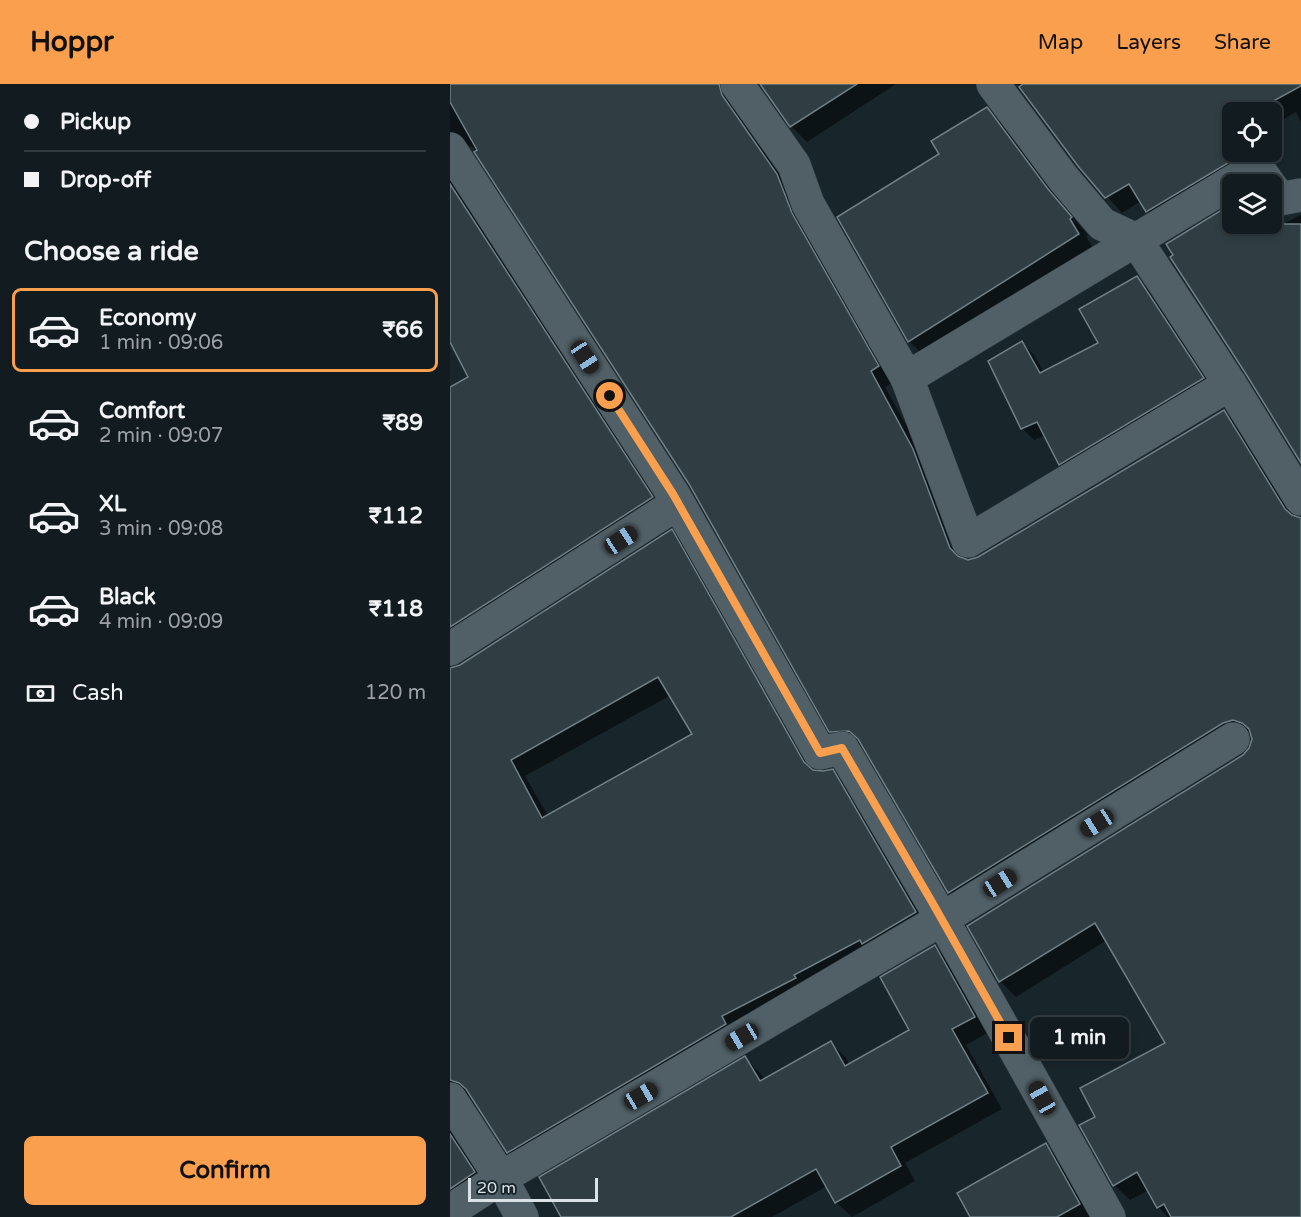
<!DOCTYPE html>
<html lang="en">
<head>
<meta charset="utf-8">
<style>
  :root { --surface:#121c20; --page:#1f292d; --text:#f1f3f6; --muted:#9ca1a5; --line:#313a3e; --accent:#fa9f4e }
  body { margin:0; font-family:"Varela Round",sans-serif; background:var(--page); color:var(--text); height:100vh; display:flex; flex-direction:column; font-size:22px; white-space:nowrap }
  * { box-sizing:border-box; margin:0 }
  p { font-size:20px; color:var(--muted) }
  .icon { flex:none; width:33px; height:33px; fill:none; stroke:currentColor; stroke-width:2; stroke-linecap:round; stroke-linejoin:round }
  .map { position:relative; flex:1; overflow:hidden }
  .details { display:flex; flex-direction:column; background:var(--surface); width:450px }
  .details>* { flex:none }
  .top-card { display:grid; align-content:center; height:132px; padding:0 24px; background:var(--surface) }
  .tools { position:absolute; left:772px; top:18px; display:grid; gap:12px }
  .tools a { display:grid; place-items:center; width:60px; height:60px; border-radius:9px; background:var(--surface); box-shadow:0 3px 9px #0003,0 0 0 2px var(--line); font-size:30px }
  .scale { position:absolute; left:18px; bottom:15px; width:130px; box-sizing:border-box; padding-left:6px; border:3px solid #d9e2e6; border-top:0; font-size:16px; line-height:21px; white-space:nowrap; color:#d9e2e6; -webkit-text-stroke:4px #18252b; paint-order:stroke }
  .end { position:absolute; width:27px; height:27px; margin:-14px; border:8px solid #fa9f4e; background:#111; box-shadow:0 0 0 3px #111 }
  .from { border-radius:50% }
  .bubble { position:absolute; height:42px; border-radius:9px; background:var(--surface); box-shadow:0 3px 9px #0003,0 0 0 2px var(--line); font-size:20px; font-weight:700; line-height:42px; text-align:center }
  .car { position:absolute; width:18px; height:36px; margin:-18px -9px; border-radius:8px; box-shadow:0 0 4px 2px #0007; background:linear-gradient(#222 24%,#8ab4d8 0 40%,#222 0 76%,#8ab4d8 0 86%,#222 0) }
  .top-card b { display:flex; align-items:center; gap:21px; height:57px; font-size:22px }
  .top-card b+b { border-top:2px solid var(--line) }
  .top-card i { width:15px; height:15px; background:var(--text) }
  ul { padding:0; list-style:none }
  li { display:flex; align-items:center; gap:18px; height:84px; margin:0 12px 9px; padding:0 12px; border:3px solid transparent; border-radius:9px }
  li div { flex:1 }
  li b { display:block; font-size:22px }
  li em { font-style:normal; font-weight:700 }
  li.active { border-color:var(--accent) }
  li>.icon { width:54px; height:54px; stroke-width:1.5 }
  h2 { padding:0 24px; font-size:27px; line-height:72px }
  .pay { display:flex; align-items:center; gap:15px; height:66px; padding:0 24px; font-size:22px }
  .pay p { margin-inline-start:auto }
  .action { display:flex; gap:12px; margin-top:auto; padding:12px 24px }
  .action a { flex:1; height:69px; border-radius:9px; background:var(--accent); color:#111; font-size:24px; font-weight:700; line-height:69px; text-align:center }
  header { display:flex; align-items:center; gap:36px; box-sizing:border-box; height:84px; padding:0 30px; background:var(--accent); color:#111 }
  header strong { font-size:28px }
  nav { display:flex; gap:33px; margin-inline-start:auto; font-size:21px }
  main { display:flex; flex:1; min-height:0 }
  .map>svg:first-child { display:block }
  .shadow { fill:#0007; fill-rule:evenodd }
  .building { fill:#303e44; stroke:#6f8086; stroke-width:1.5; fill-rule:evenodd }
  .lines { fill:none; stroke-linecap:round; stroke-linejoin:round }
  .minor-casing { stroke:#364146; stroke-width:34 }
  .minor { stroke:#506066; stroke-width:33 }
  .route { stroke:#fa9f4e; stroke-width:8 }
</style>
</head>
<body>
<header>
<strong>Hoppr</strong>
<nav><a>Map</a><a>Layers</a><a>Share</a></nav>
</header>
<main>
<section class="details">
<div class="top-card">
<b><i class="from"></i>Pickup</b>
<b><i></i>Drop-off</b>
</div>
<h2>Choose a ride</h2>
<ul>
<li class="active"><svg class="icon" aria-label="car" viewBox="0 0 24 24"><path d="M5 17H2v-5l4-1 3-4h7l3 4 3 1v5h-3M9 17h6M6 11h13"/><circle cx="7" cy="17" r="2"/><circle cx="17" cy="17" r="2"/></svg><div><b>Economy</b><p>1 min · 09:06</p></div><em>₹66</em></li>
<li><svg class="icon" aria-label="car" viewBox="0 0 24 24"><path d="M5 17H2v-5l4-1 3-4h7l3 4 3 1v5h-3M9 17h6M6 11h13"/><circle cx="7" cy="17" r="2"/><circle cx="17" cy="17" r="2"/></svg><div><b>Comfort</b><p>2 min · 09:07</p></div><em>₹89</em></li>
<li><svg class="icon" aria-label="car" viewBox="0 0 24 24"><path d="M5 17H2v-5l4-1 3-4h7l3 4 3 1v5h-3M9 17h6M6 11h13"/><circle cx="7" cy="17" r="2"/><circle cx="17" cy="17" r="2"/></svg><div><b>XL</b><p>3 min · 09:08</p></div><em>₹112</em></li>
<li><svg class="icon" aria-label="car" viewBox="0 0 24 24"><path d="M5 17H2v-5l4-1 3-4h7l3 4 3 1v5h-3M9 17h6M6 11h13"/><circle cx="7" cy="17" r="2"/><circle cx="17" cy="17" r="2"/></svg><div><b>Black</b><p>4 min · 09:09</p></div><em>₹118</em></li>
</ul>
<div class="pay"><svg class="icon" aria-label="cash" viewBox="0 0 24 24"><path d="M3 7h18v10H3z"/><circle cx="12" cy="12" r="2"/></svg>Cash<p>120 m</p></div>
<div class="action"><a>Confirm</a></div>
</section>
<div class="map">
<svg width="851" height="1133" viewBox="0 0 851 1133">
  <rect width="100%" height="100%" fill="#18252b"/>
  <g class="shadow">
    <path d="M0,0h292l50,107 101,191 -8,5 44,79 35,94 14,-2 246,-147 15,16 56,91 6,1v698h-133l-10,-10 -9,-17 -19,10 -16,-15 -17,-68 70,-74 -60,-103 -91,57 -16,-16 -31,-55 275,-170 7,-7 1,-13 -13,2 -274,170 -15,-16 -86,-146 -17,1 -16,-16 -141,-248 -217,-336 -8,-2 -15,10z"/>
    <path d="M312,0h134l-89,58 -16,-16z"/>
    <path d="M568,0h283v38l-5,-10 -24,14v-14h-39v36l-9,5 16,27 -77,47 -16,-16 -6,-10 -19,12 -43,-48z"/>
    <path d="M536,25l18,17 61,82 23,27 -2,1 9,15 -169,107 -17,-17 32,-186z"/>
    <path d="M0,93l217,336 -217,142v-267l20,-10 -20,-39z"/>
    <path d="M783,121v19h34l4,6 30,-15v245l-129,-202z"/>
    <path d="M687,194l12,12 65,100 -142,85 -12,-11 -14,-29 -12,5 -11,-11 -33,-68 32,-18 12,12 10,18 56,-30z"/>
    <path d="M221,447l16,16 128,225 17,-1 16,16 83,141 -407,239 -16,-15 -35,-55 -7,-2 -16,9v-435l11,-3zM221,611l24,40 -147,81 -23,-40z"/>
    <path d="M485,863l15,15 39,70 -23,13 36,64 -97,54 10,18 -63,36 -16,-15 -9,-16 -55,31h-210l183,-159 15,15 5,7 66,-37 15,15 4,7 61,-34z"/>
    <path d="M0,1043l40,62 -40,27z"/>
    <path d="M596,1061l13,13 33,59h-120z"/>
  </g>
  <g class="building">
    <path d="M0,0h269l3,11 55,79 15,39 87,153 -8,5 42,78 37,99 8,8 10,4 10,-3 246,-147 61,99 7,6 9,3v699h-130l-7,-13 -7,4 -20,-36 -24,14 -34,-61 16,-8 -15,-29 85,-45 -70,-120 -96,59 -32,-56 276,-171 6,-7 3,-9 -3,-10 -7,-6 -9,-3 -10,3 -275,170 -90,-154 -9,-8 -20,1 -140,-248 -215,-332 3,-2 -27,-48z"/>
    <path d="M310,0h97l-67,43z"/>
    <path d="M573,0h278v2l-48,26h-20v48l-87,52 -17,-28 -24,14 -27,-32 -59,-79z"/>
    <path d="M537,23l61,82 24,28 -2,2 9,15 -171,108 -71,-125 102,-63 -8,-13z"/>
    <path d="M0,100l203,313 -203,130v-240l18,-10 -18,-35z"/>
    <path d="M783,119v21h68v239l-55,-89 -76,-117 3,-2 -7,-11z"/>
    <path d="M687,192l67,102 -145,87 -22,-43 -16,7 -33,-68 34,-20 18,32 58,-30 -19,-34z"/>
    <path d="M222,445l132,233 9,8 10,1 10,-2 83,143 -54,32 -2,-4 -66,35 2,3 -74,38 4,8 -219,129 -41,-64 -7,-6 -9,-3v-412l10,-3zM208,593l34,57 -150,84 -31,-58z"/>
    <path d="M485,861l40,72 -23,12 36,64 -97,54 10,19 -66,37 -19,-34 -85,48h-170l-22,-40 206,-121 15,25 71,-40 14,25 64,-36 -29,-53z"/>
    <path d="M0,1050l25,38 -25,17z"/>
    <path d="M596,1059l34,61 -23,13h-87l-13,-24z"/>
  </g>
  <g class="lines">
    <defs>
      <g id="minor">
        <path d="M287,0l57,81 14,39 99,174"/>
        <path d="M543,0l70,94 39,46 34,16 94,144 71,115"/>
        <path d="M0,65l223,345 147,259 22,-5 100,171 167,298"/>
        <path d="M822,104l8,11 21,-4"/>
        <path d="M780,300l-262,157 -61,-163 350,-211 12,17"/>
        <path d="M0,565l228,-146"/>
        <path d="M0,1015l51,79 21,39"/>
        <path d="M0,1127l51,-33 441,-259 291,-180"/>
      </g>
    </defs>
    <use href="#minor" class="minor-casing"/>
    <use href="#minor" class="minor"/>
  </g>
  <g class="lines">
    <path class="route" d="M160,312l63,98 147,259 22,-5 90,154 77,136"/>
  </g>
</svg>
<div class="tools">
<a><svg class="icon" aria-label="locate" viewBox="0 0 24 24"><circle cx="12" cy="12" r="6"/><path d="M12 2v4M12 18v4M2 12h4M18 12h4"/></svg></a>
<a><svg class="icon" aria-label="layers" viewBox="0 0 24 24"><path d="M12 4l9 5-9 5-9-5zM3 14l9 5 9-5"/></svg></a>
</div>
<div class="scale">20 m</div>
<i class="end from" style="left:160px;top:312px"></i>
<i class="end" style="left:559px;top:954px"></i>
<div class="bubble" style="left:580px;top:933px;width:99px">1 min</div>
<i class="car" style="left:135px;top:273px;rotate:147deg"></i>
<i class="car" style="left:171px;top:456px;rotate:57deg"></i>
<i class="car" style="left:647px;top:739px;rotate:238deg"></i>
<i class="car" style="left:550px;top:799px;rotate:58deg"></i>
<i class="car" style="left:292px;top:953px;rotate:240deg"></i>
<i class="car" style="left:191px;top:1012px;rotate:60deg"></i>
<i class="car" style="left:592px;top:1014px;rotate:331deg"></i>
</div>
</main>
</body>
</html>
